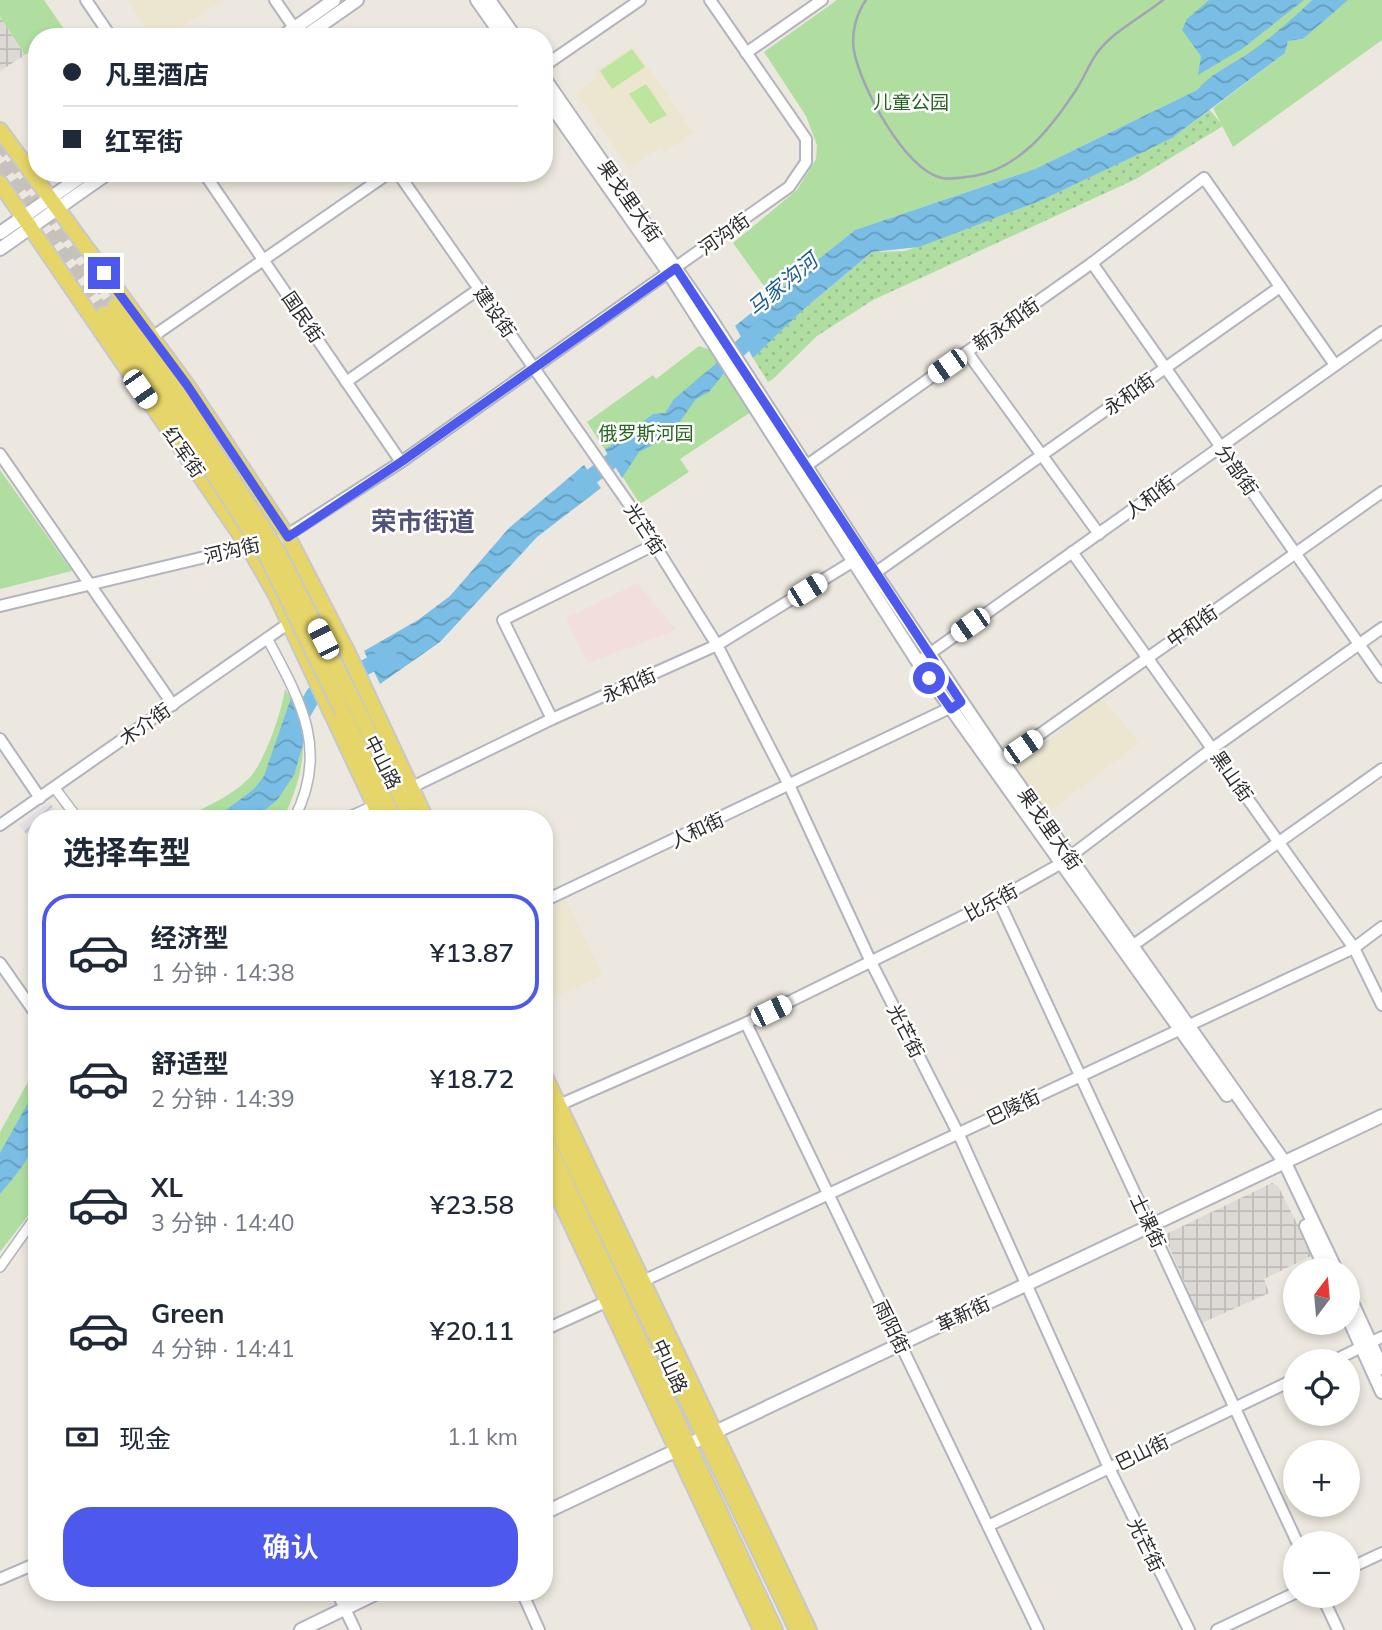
<!DOCTYPE html>
<html lang="zh">
<head>
<meta charset="utf-8">
<style>
  :root { --surface:#fff; --page:#f6f6f7; --text:#1f2937; --muted:#747a83; --line:#e0e1e3; --accent:#4c59ec }
  body { margin:0; font-family:Mulish,"Noto Sans SC",sans-serif; background:var(--page); color:var(--text); height:100vh; display:flex; flex-direction:column; font-size:26px; white-space:nowrap }
  * { box-sizing:border-box; margin:0 }
  p { font-size:23px; color:var(--muted) }
  .icon { flex:none; width:38px; height:38px; fill:none; stroke:currentColor; stroke-width:2; stroke-linecap:round; stroke-linejoin:round }
  .map { position:relative; flex:1; overflow:hidden }
  .sheet { position:absolute; left:28px; top:810px; width:525px; height:791px; display:flex; flex-direction:column; background:var(--surface); border-radius:28px; box-shadow:0 4px 10px #0003 }
  .sheet>* { flex:none }
  .top-card { position:absolute; left:28px; top:28px; width:525px; height:154px; border-radius:28px; box-shadow:0 4px 10px #0003; display:grid; align-content:center; height:154px; padding:0 35px; background:var(--surface) }
  .needle { width:46px; rotate:16deg }
  .fabs { position:absolute; left:1283px; top:1258px; display:grid; gap:14px }
  .fabs a { display:grid; place-items:center; width:77px; height:77px; border-radius:50%; background:var(--surface); box-shadow:0 4px 10px #0003; font-size:35px }
  .end { position:absolute; width:32px; height:32px; margin:-16px; border:9px solid #4c59ec; background:#fff; box-shadow:0 0 0 4px #fff }
  .from { border-radius:50% }
  .car { position:absolute; width:21px; height:42px; margin:-21px -10px; border-radius:9px; box-shadow:0 0 5px 2px #0007; background:linear-gradient(#fff 24%,#345 0 40%,#fff 0 76%,#345 0 86%,#fff 0) }
  .top-card b { display:flex; align-items:center; gap:24px; height:66px; font-size:26px }
  .top-card b+b { border-top:2px solid var(--line) }
  .top-card i { width:18px; height:18px; background:var(--text) }
  ul { padding:0; list-style:none }
  li { display:flex; align-items:center; gap:21px; height:116px; margin:0 14px 10px; padding:0 21px; border:4px solid transparent; border-radius:28px }
  li div { flex:1 }
  li b { display:block; font-size:26px }
  li em { font-style:normal; font-weight:600 }
  li.current { border-color:var(--accent) }
  li>.icon { width:63px; height:63px; stroke-width:1.5 }
  h2 { padding:0 35px; font-size:32px; line-height:84px }
  .pay { display:flex; align-items:center; gap:18px; height:77px; padding:0 35px; font-size:26px }
  .pay p { margin-inline-start:auto }
  .button { display:flex; gap:14px; margin-top:auto; padding:14px 35px }
  .button a { flex:1; height:80px; border-radius:28px; background:var(--accent); color:#fff; font-size:28px; font-weight:600; line-height:80px; text-align:center }
  .map>svg:first-child { display:block }
  .industrial { fill:url(#industrial-furrows) }
  .education { fill:#ece6d0 }
  .medical { fill:#f2dedd }
  .grass { fill:url(#grass-dots) }
  .park { fill:#afdea0 }
  .pitch { fill:#bee59d }
  .plaza { fill:url(#plaza-grid) }
  .water { fill:url(#water-waves) }
  .lines { fill:none; stroke-linecap:round; stroke-linejoin:round }
  .river { stroke:#7abee6; stroke-width:16 }
  .primary-tunnel { stroke:#c6c2bb; stroke-width:14; stroke-dasharray:14 7; stroke-linecap:butt }
  .minor-casing { stroke:#b2b4be; stroke-width:12 }
  .tertiary-casing { stroke:#b2b4be; stroke-width:14 }
  .secondary-casing { stroke:#b2b4be; stroke-width:16 }
  .primary-casing { stroke:#c8c8c8; stroke-width:18 }
  .minor { stroke:#fff; stroke-width:9 }
  .tertiary { stroke:#fff; stroke-width:10 }
  .secondary { stroke:#fff; stroke-width:12 }
  .primary { stroke:#e6d66a; stroke-width:14 }
  .rail { stroke:#a2a3b4; stroke-width:2.5 }
  .primary-bridge-casing { stroke:#c8c8c8; stroke-width:18; stroke-linecap:butt }
  .primary-bridge { stroke:#e6d66a; stroke-width:14 }
  .route { stroke:#4c59ec; stroke-width:9 }
  .labels { text-anchor:middle; dominant-baseline:central; stroke-width:5; stroke-linejoin:round; paint-order:stroke }
  .park-label { font-size:19px; fill:#276420; stroke:#fff }
  .street-label { font-size:19px; fill:#2c2c2c; stroke:#fff }
  .water-label { font-size:21px; font-style:italic; fill:#185c93; stroke:#fff }
  .district-label { font-size:26px; font-weight:bold; fill:#4f5279; stroke:#fff }
</style>
</head>
<body>
<div class="map">
<svg width="1382" height="1630" viewBox="0 0 1382 1630">
  <defs>
    <pattern id="industrial-furrows" width="10" height="10" patternUnits="userSpaceOnUse" patternTransform="scale(1.75)"><rect width="10" height="10" fill="#e1dfe5"/><path d="M-1 1l2-2M0 10L10 0M9 11l2-2" fill="none" stroke="#c1c0c5"/></pattern>
    <pattern id="grass-dots" width="8" height="8" patternUnits="userSpaceOnUse" patternTransform="scale(1.75)"><rect width="8" height="8" fill="#afdea0"/><path d="M2 2h.1M6 6h.1" fill="none" stroke="#97bf8a" stroke-width="1.8" stroke-linecap="round"/></pattern>
    <pattern id="plaza-grid" width="8" height="8" patternUnits="userSpaceOnUse" patternTransform="scale(1.75)"><rect width="8" height="8" fill="#dddad6"/><path d="M0 4h8M4 0v8" fill="none" stroke="#bebbb8"/></pattern>
    <pattern id="water-waves" width="16" height="10" patternUnits="userSpaceOnUse" patternTransform="scale(1.75)"><rect width="16" height="10" fill="#7abee6"/><path d="M0 5q4-4 8 0t8 0" fill="none" stroke="#649bbb"/></pattern>
  </defs>
  <rect width="100%" height="100%" fill="#ece8df"/>
  <path class="industrial" d="M49,802l14,17h-26v29l-18,-23z"/>
  <g class="education">
    <path d="M127,0h97l-58,37h-13z"/>
    <path d="M633,46l60,86 -29,21 -4,-5 -31,19 -53,-74 21,-15 -3,-6z"/>
    <path d="M1103,698l36,45 -91,70 -34,-47z"/>
    <path d="M564,896l39,79 -59,28v-97z"/>
  </g>
  <path class="medical" d="M637,583l39,47 -88,33 -22,-45z"/>
  <path class="grass" d="M1210,110l13,16 -87,53 -263,121 -56,36 -44,43 -5,3 -15,-24 51,-49 68,-57 33,-1 135,-50 132,-63z"/>
  <g class="park">
    <path d="M0,0h44l20,29 -11,8h-16v10l-12,8 -25,-38z"/>
    <path d="M837,0h475c-20,19 -40,37 -62,53 -19,12 -39,20 -53,37l-162,79 -180,61 -83,67 -39,-54 64,-53 19,-31 1,-14 -11,-29 -42,-64z"/>
    <path d="M1347,0h35v40l-149,107 -20,-39 72,-55 3,-12 15,-2z"/>
    <path d="M699,346l11,4 41,62 -71,47 9,13 -49,32 -53,-82 66,-47 3,4z"/>
    <path d="M0,470l72,101 -72,18z"/>
    <path d="M285,689c30,40 18,89 -2,130h-100c23,-13 52,-24 69,-44 14,-18 30,-64 33,-86z"/>
    <path d="M37,1066v138l-37,48v-120z"/>
  </g>
  <g class="pitch">
    <path d="M632,49l13,18 -33,22 -12,-18z"/>
    <path d="M646,84l21,31 -17,9 -21,-30z"/>
  </g>
  <g class="plaza">
    <path d="M0,17l25,38 -25,16z"/>
    <path d="M1272,1183l6,3 35,69 -49,24 5,14 -67,30 -38,-88z"/>
  </g>
  <g class="water">
    <path d="M1209,0h95l-62,49 -44,26 3,-19 -19,-26 5,-11z"/>
    <path d="M1312,0h36l-45,39 -15,2 -3,12 -113,85 -33,16 -99,47 -121,46 -47,5 -68,57 -51,49 -18,-32 120,-96 180,-61 162,-79c14,-17 34,-25 52,-37 23,-16 43,-34 63,-53z"/>
    <path d="M718,362l7,10 -16,20 -13,7 -22,31 -11,10 -24,12 -17,26 -17,-28 48,-36 12,-1 9,-14z"/>
    <path d="M584,465l17,23 -64,49 -97,105 -60,42 -16,-33 54,-31 32,-24 59,-68z"/>
    <path d="M291,698l13,43 -10,34 -17,25 -23,19h-22l-6,-9 28,-21 10,-13z"/>
    <path d="M37,1087c0,57 1,63 -37,107v-41z"/>
  </g>
  <g class="lines">
    <g class="river">
      <path d="M724,364l37,-36"/>
      <path d="M577,488l51,-40"/>
      <path d="M296,725l18,-31 75,-39"/>
    </g>
    <g class="primary-tunnel">
      <path d="M0,142l115,164"/>
      <path d="M0,164l104,150"/>
    </g>
    <defs>
      <g id="minor">
        <path d="M267,638c33,62 63,112 27,181"/>
        <path d="M54,787l24,32"/>
        <path d="M344,819l33,-15"/>
        <path d="M0,1267l37,-52"/>
      </g>
      <g id="tertiary">
        <path d="M86,0l25,37"/>
        <path d="M275,0l24,35"/>
        <path d="M746,53l76,-53"/>
        <path d="M544,66l96,-66"/>
        <path d="M204,173l197,289"/>
        <path d="M398,173l235,337 84,135 73,142 81,175 89,175 149,331 80,162"/>
        <path d="M1092,263l290,414"/>
        <path d="M152,337l237,-164"/>
        <path d="M967,352l132,182"/>
        <path d="M346,382l133,-93"/>
        <path d="M0,454l173,251"/>
        <path d="M806,466l286,-203 112,-85 131,187"/>
        <path d="M281,539l120,-77 388,-275 17,-25v-23l-96,-139"/>
        <path d="M1072,552l282,396 28,57"/>
        <path d="M875,573l405,-286"/>
        <path d="M0,606l255,-61"/>
        <path d="M918,662l464,-330"/>
        <path d="M552,719l-49,-99 153,-76"/>
        <path d="M0,739l40,59"/>
        <path d="M1002,761l380,-269"/>
        <path d="M406,790l146,-71 165,-74 135,-83"/>
        <path d="M0,825l289,-202"/>
        <path d="M998,899l300,645"/>
        <path d="M544,901l412,-196"/>
        <path d="M1132,946l250,-177"/>
        <path d="M0,963l33,47"/>
        <path d="M746,1023l292,607"/>
        <path d="M559,1105l187,-82 252,-124 62,-35 153,-116 169,-120"/>
        <path d="M641,1282l713,-334 28,-21"/>
        <path d="M544,1330l64,-29"/>
        <path d="M1331,1362l51,-25"/>
        <path d="M988,1526l307,-147"/>
        <path d="M1348,1569l34,-16"/>
        <path d="M0,1579l37,-16"/>
        <path d="M337,1592l18,38"/>
        <path d="M522,1592l17,38"/>
        <path d="M1322,1596l16,34"/>
        <path d="M1217,1630l78,-37"/>
      </g>
      <g id="secondary">
        <path d="M477,0l26,37"/>
        <path d="M489,0l26,37"/>
        <path d="M282,37l52,-37"/>
        <path d="M304,37l53,-37"/>
        <path d="M544,78l166,240 165,255 127,188 283,402 51,107"/>
        <path d="M544,95l125,178 249,389 309,433"/>
        <path d="M0,233l86,-60"/>
        <path d="M0,249l108,-76"/>
        <path d="M1306,1226l20,44"/>
        <path d="M1348,1294l34,74"/>
        <path d="M1348,1317l34,75"/>
        <path d="M544,1513l838,-397"/>
        <path d="M301,1630l78,-38"/>
      </g>
      <g id="primary">
        <path d="M0,130l187,255 101,152 60,116 78,166"/>
        <path d="M0,183l248,363 28,49 105,224"/>
        <path d="M115,306l87,125"/>
        <path d="M104,314l88,127"/>
        <path d="M355,704l56,115"/>
        <path d="M342,711l52,108"/>
        <path d="M544,1074l265,556"/>
        <path d="M544,1102l253,528"/>
        <path d="M544,1136l231,494"/>
        <path d="M544,1166l217,464"/>
      </g>
    </defs>
    <use href="#minor" class="minor-casing"/>
    <use href="#tertiary" class="tertiary-casing"/>
    <use href="#secondary" class="secondary-casing"/>
    <use href="#primary" class="primary-casing"/>
    <use href="#minor" class="minor"/>
    <use href="#tertiary" class="tertiary"/>
    <use href="#secondary" class="secondary"/>
    <use href="#primary" class="primary"/>
    <path class="rail" d="M866,0c-10,14 -15,34 -12,51 6,34 51,120 88,127 10,2 22,-1 32,-2 46,-8 77,-48 102,-86 8,-12 13,-26 21,-37 16,-22 45,-36 66,-53"/>
    <defs>
      <g id="primary-bridge">
        <path d="M202,431l76,121 77,152"/>
        <path d="M192,441l74,114 76,156"/>
      </g>
    </defs>
    <use href="#primary-bridge" class="primary-bridge-casing"/>
    <use href="#primary-bridge" class="primary-bridge"/>
  </g>
  <g class="lines">
    <path class="route" d="M104,273l83,112 101,152 113,-75 275,-194 285,434 -10,7 -22,-31"/>
  </g>
  <g class="labels">
    <g class="park-label">
      <text x="911" y="102">儿童公园</text>
      <text x="646" y="433">俄罗斯河园</text>
    </g>
    <g class="street-label">
      <text transform="translate(630 201) rotate(55)">果戈里大街</text>
      <text transform="translate(724 234) rotate(-35)">河沟街</text>
      <text transform="translate(495 312) rotate(55)">建设街</text>
      <text transform="translate(303 317) rotate(56)">国民街</text>
      <text transform="translate(1006 324) rotate(-35)">新永和街</text>
      <text transform="translate(1129 394) rotate(-35)">永和街</text>
      <text transform="translate(184 452) rotate(55)">红军街</text>
      <text transform="translate(1237 470) rotate(55)">分部街</text>
      <text transform="translate(1150 497) rotate(-36)">人和街</text>
      <text transform="translate(645 529) rotate(57)">光芒街</text>
      <text transform="translate(232 550) rotate(-13)">河沟街</text>
      <text transform="translate(1192 626) rotate(-35)">中和街</text>
      <text transform="translate(629 685) rotate(-24)">永和街</text>
      <text transform="translate(145 724) rotate(-35)">木介街</text>
      <text transform="translate(383 762) rotate(63)">中山路</text>
      <text transform="translate(1232 776) rotate(55)">黑山街</text>
      <text transform="translate(1050 829) rotate(55)">果戈里大街</text>
      <text transform="translate(697 830) rotate(-25)">人和街</text>
      <text transform="translate(991 902) rotate(-28)">比乐街</text>
      <text transform="translate(906 1031) rotate(63)">光芒街</text>
      <text transform="translate(1013 1107) rotate(-25)">巴陵街</text>
      <text transform="translate(1148 1221) rotate(65)">士课街</text>
      <text transform="translate(963 1314) rotate(-25)">革新街</text>
      <text transform="translate(892 1327) rotate(64)">雨阳街</text>
      <text transform="translate(670 1366) rotate(65)">中山路</text>
      <text transform="translate(1142 1452) rotate(-26)">巴山街</text>
      <text transform="translate(1146 1545) rotate(64)">光芒街</text>
    </g>
    <g class="water-label">
      <text transform="translate(782 284) rotate(-40)">马家沟河</text>
    </g>
    <g class="district-label">
      <text x="423" y="521">荣市街道</text>
    </g>
  </g>
</svg>
<div class="fabs">
<a><svg class="needle" viewBox="-14 -14 28 28"><path d="M0-13l5 13h-10z" fill="#e53935"/><path d="M0 13l5-13h-10z" fill="#747a83"/></svg></a>
<a><svg class="icon" aria-label="locate" viewBox="0 0 24 24"><circle cx="12" cy="12" r="6"/><path d="M12 2v4M12 18v4M2 12h4M18 12h4"/></svg></a>
<a>+</a>
<a>−</a>
</div>
<i class="end from" style="left:929px;top:678px"></i>
<i class="end" style="left:104px;top:273px"></i>
<i class="car" style="left:947px;top:366px;rotate:235deg"></i>
<i class="car" style="left:140px;top:389px;rotate:145deg"></i>
<i class="car" style="left:807px;top:590px;rotate:58deg"></i>
<i class="car" style="left:970px;top:625px;rotate:235deg"></i>
<i class="car" style="left:323px;top:639px;rotate:333deg"></i>
<i class="car" style="left:1023px;top:747px;rotate:55deg"></i>
<i class="car" style="left:771px;top:1011px;rotate:64deg"></i>
<div class="top-card">
<b><i class="from"></i>凡里酒店</b>
<b><i></i>红军街</b>
</div>
<section class="sheet">
<h2>选择车型</h2>
<ul>
<li class="current"><svg class="icon" aria-label="car" viewBox="0 0 24 24"><path d="M5 17H2v-5l4-1 3-4h7l3 4 3 1v5h-3M9 17h6M6 11h13"/><circle cx="7" cy="17" r="2"/><circle cx="17" cy="17" r="2"/></svg><div><b>经济型</b><p>1 分钟 · 14:38</p></div><em>¥13.87</em></li>
<li><svg class="icon" aria-label="car" viewBox="0 0 24 24"><path d="M5 17H2v-5l4-1 3-4h7l3 4 3 1v5h-3M9 17h6M6 11h13"/><circle cx="7" cy="17" r="2"/><circle cx="17" cy="17" r="2"/></svg><div><b>舒适型</b><p>2 分钟 · 14:39</p></div><em>¥18.72</em></li>
<li><svg class="icon" aria-label="car" viewBox="0 0 24 24"><path d="M5 17H2v-5l4-1 3-4h7l3 4 3 1v5h-3M9 17h6M6 11h13"/><circle cx="7" cy="17" r="2"/><circle cx="17" cy="17" r="2"/></svg><div><b>XL</b><p>3 分钟 · 14:40</p></div><em>¥23.58</em></li>
<li><svg class="icon" aria-label="car" viewBox="0 0 24 24"><path d="M5 17H2v-5l4-1 3-4h7l3 4 3 1v5h-3M9 17h6M6 11h13"/><circle cx="7" cy="17" r="2"/><circle cx="17" cy="17" r="2"/></svg><div><b>Green</b><p>4 分钟 · 14:41</p></div><em>¥20.11</em></li>
</ul>
<div class="pay"><svg class="icon" aria-label="cash" viewBox="0 0 24 24"><path d="M3 7h18v10H3z"/><circle cx="12" cy="12" r="2"/></svg>现金<p>1.1 km</p></div>
<div class="button"><a>确认</a></div>
</section>
</div>
</body>
</html>
